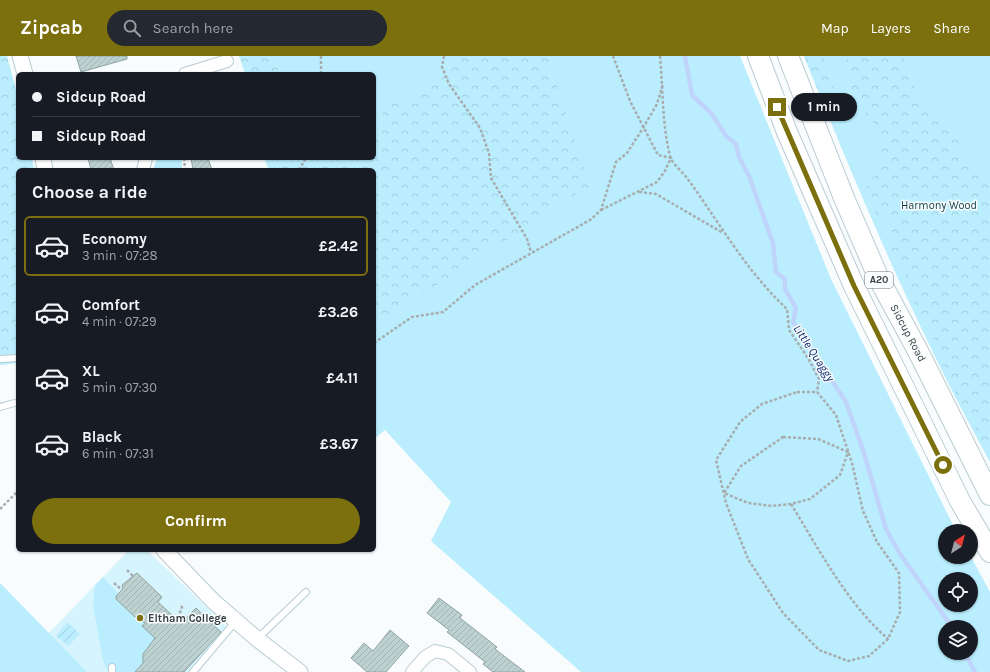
<!DOCTYPE html>
<html lang="en">
<head>
<meta charset="utf-8">
<style>
  :root { --surface:#171b24; --page:#242831; --text:#f1f3f6; --muted:#9ea1a6; --line:#363941; --accent:#7c6f0d }
  body { margin:0; font-family:Karla,sans-serif; background:var(--page); color:var(--text); height:100vh; display:flex; flex-direction:column; font-size:15px; white-space:nowrap }
  * { box-sizing:border-box; margin:0 }
  p { font-size:13px; color:var(--muted) }
  .icon { flex:none; width:22px; height:22px; fill:none; stroke:currentColor; stroke-width:2; stroke-linecap:round; stroke-linejoin:round }
  .map { position:relative; flex:1; overflow:hidden }
  .panel { position:absolute; left:16px; top:112px; width:360px; height:384px; display:flex; flex-direction:column; background:var(--surface); border-radius:6px; box-shadow:0 1px 3px #0004 }
  .panel>* { flex:none }
  .guide { position:absolute; left:16px; top:16px; width:360px; height:88px; border-radius:6px; box-shadow:0 1px 3px #0004; display:grid; align-content:center; height:88px; padding:0 16px; background:var(--surface) }
  .needle { width:26px; rotate:36deg }
  .fabs { position:absolute; left:938px; top:468px; display:grid; gap:8px }
  .fabs a { display:grid; place-items:center; width:40px; height:40px; border-radius:50%; background:var(--surface); box-shadow:0 1px 3px #0004; font-size:20px }
  .end { position:absolute; width:18px; height:18px; margin:-9px; border:5px solid #7c6f0d; background:#fff; box-shadow:0 0 0 2px #fff }
  .from { border-radius:50% }
  .bubble { position:absolute; height:28px; border-radius:14px; background:var(--surface); box-shadow:0 1px 3px #0004; font-size:13px; font-weight:700; line-height:28px; text-align:center }
  .guide b { display:flex; align-items:center; gap:14px; height:38px; font-size:15px }
  .guide b+b { border-top:1px solid var(--line) }
  .guide i { width:10px; height:10px; background:var(--text) }
  ul { padding:0; list-style:none }
  li { display:flex; align-items:center; gap:12px; height:60px; margin:0 8px 6px; padding:0 8px; border:2px solid transparent; border-radius:6px }
  li div { flex:1 }
  li b { display:block; font-size:15px }
  li em { font-style:normal; font-weight:700 }
  li.active { border-color:var(--accent) }
  li>.icon { width:36px; height:36px; stroke-width:1.5 }
  h2 { padding:0 16px; font-size:18px; line-height:48px }
  .cta { display:flex; gap:8px; margin-top:auto; padding:8px 16px }
  .cta a { flex:1; height:46px; border-radius:24px; background:var(--accent); color:#fff; font-size:16px; font-weight:700; line-height:46px; text-align:center }
  header { display:flex; align-items:center; gap:24px; box-sizing:border-box; height:56px; padding:0 20px; background:var(--accent); color:#fff }
  header strong { font-size:19px }
  nav { display:flex; gap:22px; margin-inline-start:auto; font-size:14px }
  .search { width:280px; height:36px; background:var(--page); display:flex; align-items:center; gap:10px; box-sizing:border-box; padding:0 14px; border-radius:22px; color:var(--muted); font-size:15px }
  .map>svg:first-child { display:block }
  .built { fill:#d6f4fd }
  .green { fill:#baeefe; fill-rule:evenodd }
  .forest { fill:url(#forest-crowns) }
  .garden { fill:url(#garden-furrows) }
  .lines { fill:none; stroke-linecap:round; stroke-linejoin:round }
  .stream { stroke:#c0d4fb; stroke-width:4.5 }
  .building { fill:url(#building-hatch); stroke:#90a5a4 }
  .service-casing { stroke:#b8ccd2; stroke-width:8 }
  .minor-casing { stroke:#b8ccd2; stroke-width:14 }
  .tertiary-casing { stroke:#b8ccd2; stroke-width:17 }
  .trunk-casing { stroke:#b8ccd2; stroke-width:22 }
  .path { stroke:#a7adae; stroke-width:2.5; stroke-dasharray:3 2; stroke-linecap:butt }
  .service { stroke:#fff; stroke-width:6 }
  .minor { stroke:#fff; stroke-width:12 }
  .tertiary { stroke:#fff; stroke-width:15 }
  .trunk { stroke:#fff; stroke-width:20 }
  .route { stroke:#7c6f0d; stroke-width:5 }
  .poi-dot { fill:#7c6f0d; stroke:#f8fcfd; stroke-width:1.5 }
  .labels { text-anchor:middle; dominant-baseline:central; stroke-width:3; stroke-linejoin:round; paint-order:stroke }
  .shield { fill:#f8fcfd; stroke:#707779; stroke-width:1 }
  .shield-label { font-size:10px; font-weight:bold; fill:#363e40 }
  .park-label { font-size:11px; fill:#103e49; stroke:#f8fcfd }
  .street-label { font-size:11px; fill:#363e40; stroke:#f8fcfd }
  .poi-label { font-size:11px; font-weight:bold; fill:#363e40; stroke:#f8fcfd; text-anchor:start }
  .water-label { font-size:12px; font-style:italic; fill:#0b266e; stroke:#f8fcfd }
</style>
</head>
<body>
<header>
<strong>Zipcab</strong>
<div class="search"><svg class="icon" aria-label="search" viewBox="0 0 24 24"><circle cx="10" cy="10" r="6"/><path d="M15 15l6 6"/></svg>Search here</div>
<nav><a>Map</a><a>Layers</a><a>Share</a></nav>
</header>
<div class="map">
<svg width="990" height="616" viewBox="0 0 990 616">
  <defs>
    <pattern id="forest-crowns" width="20" height="18" patternUnits="userSpaceOnUse"><rect width="20" height="18" fill="#baeefe"/><path d="M2 6a3 3 0 1 1 6 0M12 15a3 3 0 1 1 6 0" fill="none" stroke="#a0cddb"/></pattern>
    <pattern id="garden-furrows" width="10" height="10" patternUnits="userSpaceOnUse"><rect width="10" height="10" fill="#baeefe"/><path d="M-1 1l2-2M0 10L10 0M9 11l2-2" fill="none" stroke="#a0cddb"/></pattern>
    <pattern id="building-hatch" width="6" height="6" patternUnits="userSpaceOnUse"><rect width="6" height="6" fill="#bcd1d0"/><path d="M-1 1l2-2M0 6l6-6M5 7l2-2" fill="none" stroke="#a2b4b4"/></pattern>
  </defs>
  <rect width="100%" height="100%" fill="#f8fcfd"/>
  <path class="built" d="M129,494h18l85,82 -34,40h-198v-89l48,51z"/>
  <g class="green">
    <path d="M256,0h484l91,223 125,252h-11v26h26l19,35v80h-409l-150,-131 20,-39 -66,-72 -11,9v-269h-105l-5,-12h110v-84h-124zM945,523h26v26h-26zM945,571h26v26h-26z"/>
    <path d="M804,0h186v406c-72,-130 -131,-268 -186,-406z"/>
    <path d="M157,102h25v12h-29z"/>
    <path d="M103,521l42,45 -3,4 16,14 -14,26h-4l-5,6h-24l-6,-6 -3,-10 -9,-51 2,-20z"/>
    <path d="M0,527l87,89h-87z"/>
  </g>
  <g class="forest">
    <path d="M0,0h7l11,41v61h14l2,12h-16v193l-18,2z"/>
    <path d="M239,0h44l-7,18h-31z"/>
    <path d="M457,0h90l43,130 -206,133 -10,-9v-140h-95l-1,-4 -12,-8h108v-22l13,-32 30,-6 41,-34z"/>
    <path d="M804,0h16l11,8 -2,16 7,13 -11,14z"/>
    <path d="M847,0h57l2,14 7,12 5,14 14,24 28,10 5,8 -4,9 -1,11 30,22v279l-12,-24 -6,-16 -11,-15 -10,-21 -14,-32 -4,-15 -13,-16 -15,-48 -11,-12 -4,-9 2,-5v-21l-21,-15 -7,-19 16,-24 -1,-37 -15,-19 -3,-12 -11,-10 -3,-15z"/>
  </g>
  <path class="garden" d="M67,566l13,12 -12,12 -12,-10z"/>
  <g class="lines">
    <g class="stream">
      <path d="M685,0l7,39 20,19 14,22 10,8 3,13 10,19 24,67 3,29 9,7v10l11,19 -3,14 53,80 18,51 22,76 14,25 52,73"/>
      <path d="M965,597l10,19"/>
    </g>
  </g>
  <g class="building">
    <path d="M76,0h51v3l-46,13z"/>
    <path d="M88,102h22l4,12h-23z"/>
    <path d="M191,102h17l4,12h-19z"/>
    <path d="M137,517l25,24 -4,5 15,14 11,4 12,-12 25,24 -37,40h-49l8,-9v-9l12,-16 -13,-12 3,-3 -10,-6 -19,-18v-3l6,-6 1,-3 -1,-2z"/>
    <path d="M439,542l23,17 -2,3 37,29 -2,2 30,23h-32l-10,-8 2,-2 -38,-30 2,-2 -22,-17z"/>
    <path d="M390,574l19,16 -23,26h-19l-16,-14 13,-15 9,8z"/>
  </g>
  <g class="lines">
    <defs>
      <g id="service">
        <path d="M0,303l18,-1"/>
        <path d="M0,351l18,-5"/>
        <path d="M257,583l49,-47"/>
        <path d="M112,616v-5"/>
        <path d="M193,616l43,-51"/>
      </g>
      <g id="minor">
        <path d="M185,18l42,-13"/>
        <path d="M143,114l3,-12"/>
        <path d="M412,616l13,-15 10,-6 13,3 22,18"/>
      </g>
      <g id="tertiary">
        <path d="M20,0l5,18"/>
        <path d="M43,102l2,12"/>
        <path d="M164,494l49,51 44,38 43,33"/>
      </g>
      <g id="trunk">
        <path d="M758,0l29,76 67,154 106,215 30,51"/>
        <path d="M788,0l56,142 35,81 40,74 71,142"/>
      </g>
    </defs>
    <use href="#service" class="service-casing"/>
    <use href="#minor" class="minor-casing"/>
    <use href="#tertiary" class="tertiary-casing"/>
    <use href="#trunk" class="trunk-casing"/>
    <g class="path">
      <path d="M321,0v18"/>
      <path d="M444,0l-2,11 7,17 31,44 9,25 2,25 36,61 4,13"/>
      <path d="M660,0c3,33 2,68 10,100 2,8 12,15 17,22 32,44 59,93 100,131l2,21 19,28 11,21 -2,13"/>
      <path d="M184,102l1,12"/>
      <path d="M299,114l7,-12"/>
      <path d="M639,136l17,2 67,39"/>
      <path d="M601,154l56,-28 8,-11 6,-13 -13,-3 -28,-54 -17,-45"/>
      <path d="M374,287l38,-26 31,-5 32,-27 115,-65 11,-10 15,-48 11,-9 16,-25 14,-24 6,-20"/>
      <path d="M797,336h20l19,23 16,48 11,48 14,31 22,31 1,39 -12,27 -19,17 -21,5 -29,-11 -36,-37 -35,-54 -22,-56 -10,-43 24,-38 22,-18z"/>
      <path d="M783,381l35,2 30,13 -8,23 -30,24 -19,5 -19,2 -24,-3 -24,-10 17,-27z"/>
      <path d="M791,448c29,47 56,99 97,135"/>
      <path d="M0,453l18,-18"/>
      <path d="M127,514l7,7"/>
      <path d="M114,527l8,7"/>
      <path d="M178,562l5,-14"/>
    </g>
    <use href="#service" class="service"/>
    <use href="#minor" class="minor"/>
    <use href="#tertiary" class="tertiary"/>
    <use href="#trunk" class="trunk"/>
  </g>
  <g class="lines">
    <path class="route" d="M777,51l77,179 89,179"/>
  </g>
  <circle class="poi-dot" cx="140" cy="562" r="4"/>
  <g class="labels">
    <rect class="shield" x="865" y="216" width="28" height="16" rx="3"/>
    <g class="shield-label">
      <text x="879" y="224">A20</text>
    </g>
    <g class="park-label">
      <text x="939" y="149">Harmony Wood</text>
    </g>
    <g class="street-label">
      <text transform="translate(908 277) rotate(62)">Sidcup Road</text>
    </g>
    <g class="poi-label">
      <text x="148" y="562">Eltham College</text>
    </g>
    <g class="water-label">
      <text transform="translate(814 297) rotate(57)">Little Quaggy</text>
    </g>
  </g>
</svg>
<div class="fabs">
<a><svg class="needle" viewBox="-14 -14 28 28"><path d="M0-13l5 13h-10z" fill="#e53935"/><path d="M0 13l5-13h-10z" fill="#9ea1a6"/></svg></a>
<a><svg class="icon" aria-label="locate" viewBox="0 0 24 24"><circle cx="12" cy="12" r="6"/><path d="M12 2v4M12 18v4M2 12h4M18 12h4"/></svg></a>
<a><svg class="icon" aria-label="layers" viewBox="0 0 24 24"><path d="M12 4l9 5-9 5-9-5zM3 14l9 5 9-5"/></svg></a>
</div>
<i class="end from" style="left:943px;top:409px"></i>
<i class="end" style="left:777px;top:51px"></i>
<div class="bubble" style="left:791px;top:37px;width:66px">1 min</div>
<div class="guide">
<b><i class="from"></i>Sidcup Road</b>
<b><i></i>Sidcup Road</b>
</div>
<section class="panel">
<h2>Choose a ride</h2>
<ul>
<li class="active"><svg class="icon" aria-label="car" viewBox="0 0 24 24"><path d="M5 17H2v-5l4-1 3-4h7l3 4 3 1v5h-3M9 17h6M6 11h13"/><circle cx="7" cy="17" r="2"/><circle cx="17" cy="17" r="2"/></svg><div><b>Economy</b><p>3 min · 07:28</p></div><em>£2.42</em></li>
<li><svg class="icon" aria-label="car" viewBox="0 0 24 24"><path d="M5 17H2v-5l4-1 3-4h7l3 4 3 1v5h-3M9 17h6M6 11h13"/><circle cx="7" cy="17" r="2"/><circle cx="17" cy="17" r="2"/></svg><div><b>Comfort</b><p>4 min · 07:29</p></div><em>£3.26</em></li>
<li><svg class="icon" aria-label="car" viewBox="0 0 24 24"><path d="M5 17H2v-5l4-1 3-4h7l3 4 3 1v5h-3M9 17h6M6 11h13"/><circle cx="7" cy="17" r="2"/><circle cx="17" cy="17" r="2"/></svg><div><b>XL</b><p>5 min · 07:30</p></div><em>£4.11</em></li>
<li><svg class="icon" aria-label="car" viewBox="0 0 24 24"><path d="M5 17H2v-5l4-1 3-4h7l3 4 3 1v5h-3M9 17h6M6 11h13"/><circle cx="7" cy="17" r="2"/><circle cx="17" cy="17" r="2"/></svg><div><b>Black</b><p>6 min · 07:31</p></div><em>£3.67</em></li>
</ul>
<div class="cta"><a>Confirm</a></div>
</section>
</div>
</body>
</html>
